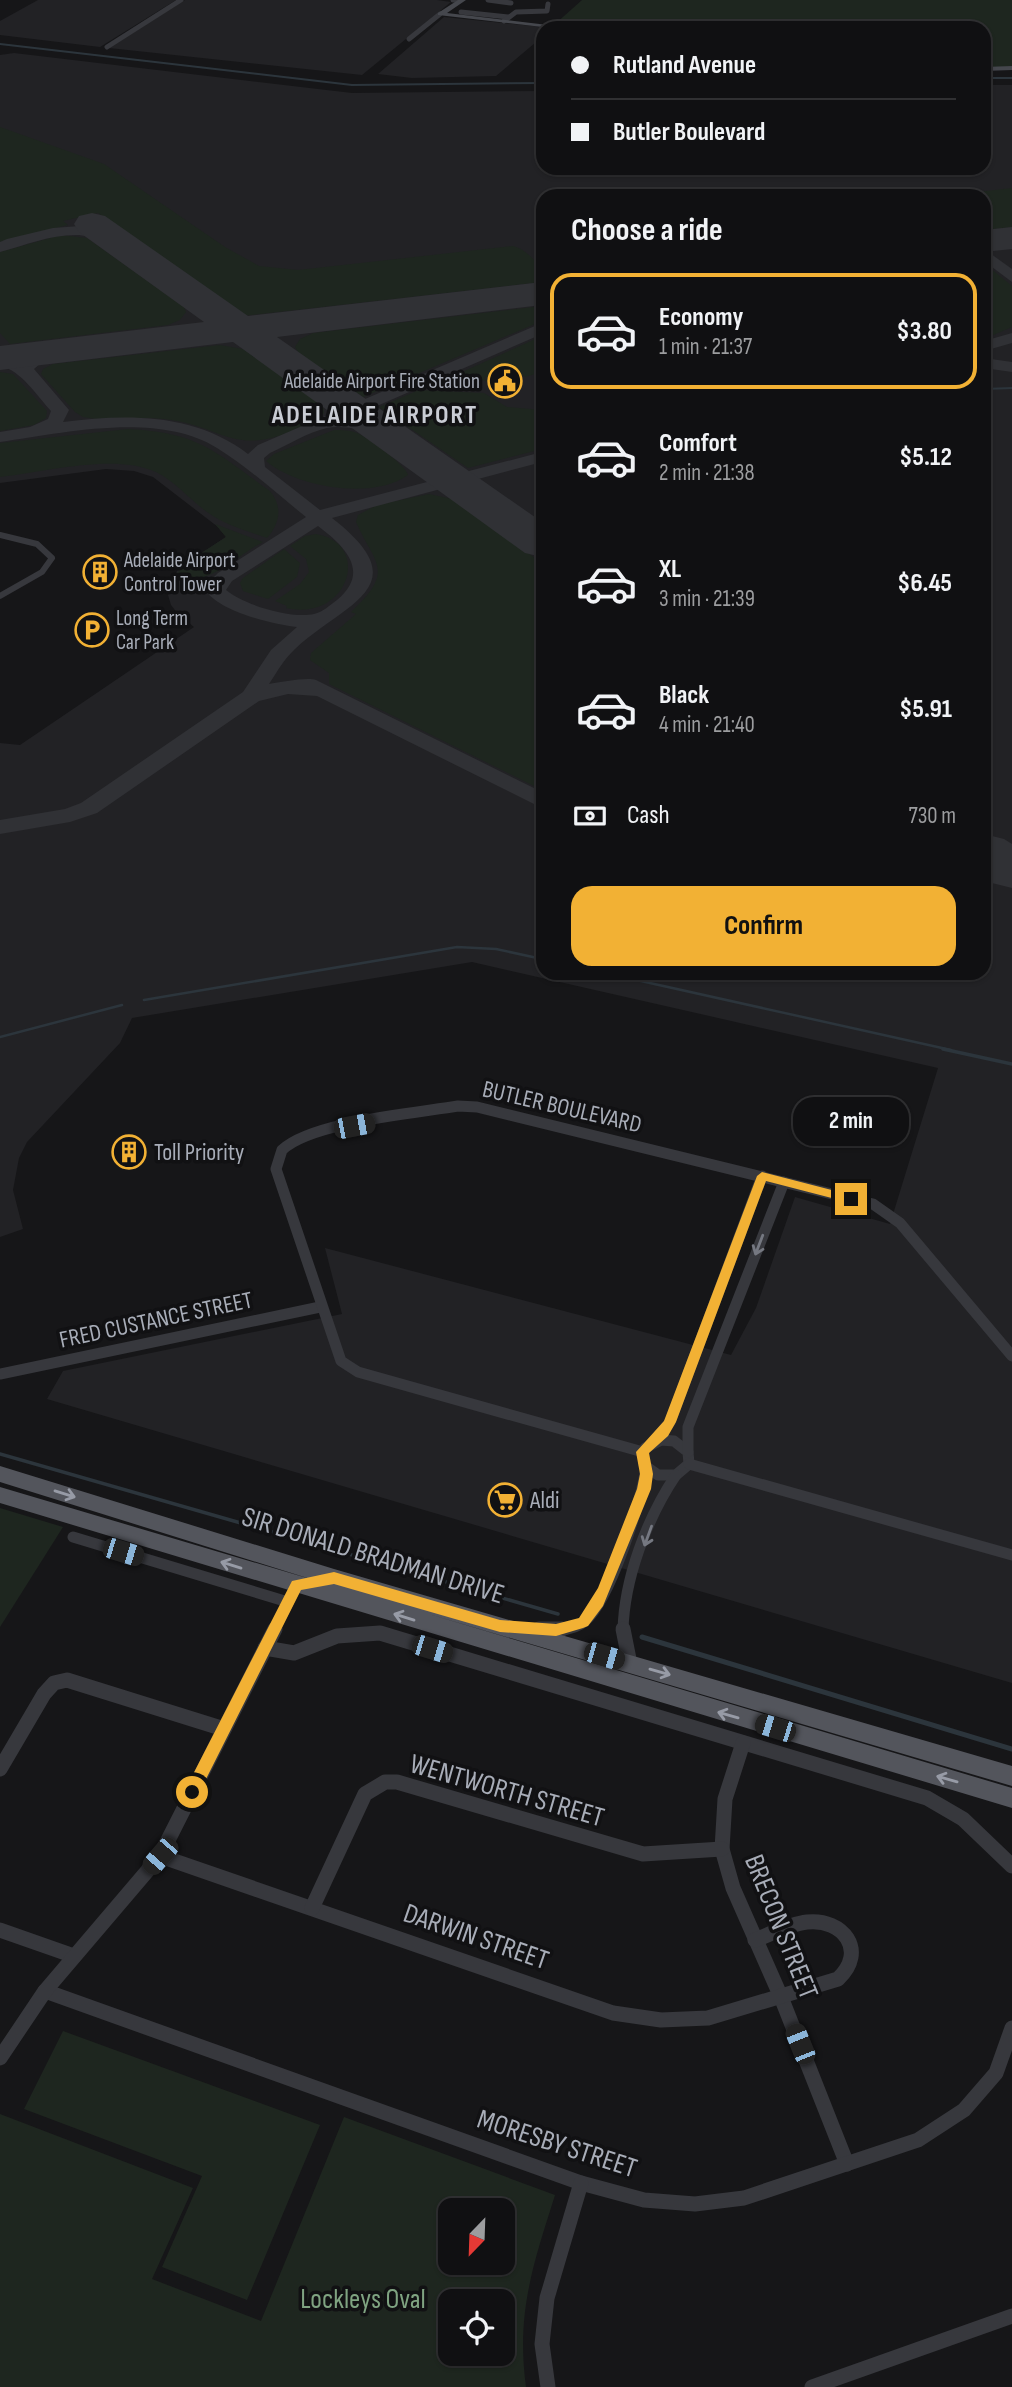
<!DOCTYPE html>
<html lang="en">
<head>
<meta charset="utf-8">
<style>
  :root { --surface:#101012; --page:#1e1e20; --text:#f1f3f6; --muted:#9c9d9f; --line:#303032; --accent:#f2b134 }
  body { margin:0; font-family:"Sofia Sans Condensed",sans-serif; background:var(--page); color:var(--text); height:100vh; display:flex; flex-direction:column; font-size:26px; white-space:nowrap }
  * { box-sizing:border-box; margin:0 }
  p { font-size:23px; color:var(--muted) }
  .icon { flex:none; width:38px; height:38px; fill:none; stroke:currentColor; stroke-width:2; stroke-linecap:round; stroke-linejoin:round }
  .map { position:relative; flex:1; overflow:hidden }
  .drawer { position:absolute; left:536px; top:189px; width:455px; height:791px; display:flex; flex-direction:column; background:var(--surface); border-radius:21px; box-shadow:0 2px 5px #0004,0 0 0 2px var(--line) }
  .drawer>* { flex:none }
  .banner { position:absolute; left:536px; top:21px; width:455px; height:154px; border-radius:21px; box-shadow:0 2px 5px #0004,0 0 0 2px var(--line); display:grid; align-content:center; height:154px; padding:0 35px; background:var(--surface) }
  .needle { width:46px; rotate:203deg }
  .buttons { position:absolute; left:438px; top:2198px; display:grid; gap:14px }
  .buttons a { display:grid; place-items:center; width:77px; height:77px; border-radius:14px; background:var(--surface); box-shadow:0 2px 5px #0004,0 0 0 2px var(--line); font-size:35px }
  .end { position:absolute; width:32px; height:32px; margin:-16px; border:9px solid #f2b134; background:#111; box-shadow:0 0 0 4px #111 }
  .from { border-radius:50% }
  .bubble { position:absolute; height:49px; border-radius:21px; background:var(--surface); box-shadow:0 2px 5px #0004,0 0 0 2px var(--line); font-size:23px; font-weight:700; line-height:49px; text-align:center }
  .car { position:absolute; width:21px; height:42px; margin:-21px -10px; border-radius:9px; box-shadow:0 0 5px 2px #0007; background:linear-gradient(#222 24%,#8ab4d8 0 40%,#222 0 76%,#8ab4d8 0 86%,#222 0) }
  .banner b { display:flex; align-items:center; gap:24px; height:66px; font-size:26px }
  .banner b+b { border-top:2px solid var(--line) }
  .banner i { width:18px; height:18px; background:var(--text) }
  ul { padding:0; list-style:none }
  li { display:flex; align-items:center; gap:21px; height:116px; margin:0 14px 10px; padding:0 21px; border:4px solid transparent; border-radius:21px }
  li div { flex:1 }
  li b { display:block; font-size:26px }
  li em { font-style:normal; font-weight:700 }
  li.on { border-color:var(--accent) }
  li>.icon { width:63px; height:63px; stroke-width:1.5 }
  h2 { padding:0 35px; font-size:32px; line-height:84px }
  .pay { display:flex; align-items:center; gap:18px; height:77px; padding:0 35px; font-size:26px }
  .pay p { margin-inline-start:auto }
  .button { display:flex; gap:14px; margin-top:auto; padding:14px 35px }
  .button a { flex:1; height:80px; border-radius:21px; background:var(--accent); color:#111; font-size:28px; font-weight:700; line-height:80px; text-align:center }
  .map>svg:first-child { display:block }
  .built { fill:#222225; fill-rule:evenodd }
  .green { fill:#1e261f; fill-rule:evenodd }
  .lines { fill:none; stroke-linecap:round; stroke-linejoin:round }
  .stream-far3 { stroke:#2c353c; stroke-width:2 }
  .stream-far2 { stroke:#2c353c; stroke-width:2.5 }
  .stream-far1 { stroke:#2c353c; stroke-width:3.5 }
  .stream { stroke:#2c353c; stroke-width:5 }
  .taxiway { fill:#303135; fill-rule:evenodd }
  .runway { fill:#303135; fill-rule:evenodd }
  .street-far3 { stroke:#37383d; stroke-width:5 }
  .street-far2 { stroke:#37383d; stroke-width:6 }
  .street-far1 { stroke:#37383d; stroke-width:11 }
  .street { stroke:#37383d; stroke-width:15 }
  .secondary { fill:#45474d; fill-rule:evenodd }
  .primary { fill:#53555c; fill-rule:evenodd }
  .oneway { stroke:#757881 }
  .oneway2 { stroke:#979ba6 }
  .route { fill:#f2b134 }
  .labels { text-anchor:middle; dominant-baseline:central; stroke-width:7; stroke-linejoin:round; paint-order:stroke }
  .far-poi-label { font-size:21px; fill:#a8adb8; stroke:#111113; text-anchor:start }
  .street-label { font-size:24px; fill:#a8adb8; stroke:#111113 }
  .poi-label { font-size:24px; fill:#a8adb8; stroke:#111113; text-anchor:start }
  .far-district-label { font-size:26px; font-weight:bold; letter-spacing:2px; fill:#c9ccd4; stroke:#111113 }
  .near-street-label { font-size:28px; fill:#a8adb8; stroke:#111113 }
  .near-park-label { font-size:28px; fill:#7fa381; stroke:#111113 }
</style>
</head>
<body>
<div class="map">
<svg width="1012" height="2387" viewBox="0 0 1012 2387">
  <rect width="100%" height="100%" fill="#161618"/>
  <g class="built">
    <path d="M38,0h138l-76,47 -100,-12v-14z"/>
    <path d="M185,0h252l14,2 -89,73 -253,-27z"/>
    <path d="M444,17l109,11h-11v9l-46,39 -84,2 -34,-4z"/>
    <path d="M14,53l338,40 190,-2v77h442v-83h28v1598l-965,-284 16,-28 279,-57 -17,-66 406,107 25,-47 39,-111 95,27 48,-156 -466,-106 -340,56 -12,25 -93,99 -8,16 -6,32 10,39 -23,8v-494l20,2 174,-118 -16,-13 -7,-9 -3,-10 4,-14 5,-10 9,-8 40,-26 -8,-10 -65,-50 -19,-6 -28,-2 -106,14v-428zM542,196h442v777h-442z"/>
  </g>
  <g class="green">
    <path d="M582,0h430v66l-28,3v-41h-400l-30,-3z"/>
    <path d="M0,127l104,37 121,83 34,19 39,4 215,-24c15,4 30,20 29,36l-299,34 -145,-103 -35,8 5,4 -68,17z"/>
    <path d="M1012,188v39l-28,3v-34h-40z"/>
    <path d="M61,235l26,3 97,69 2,5 -6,8 -12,5 -158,19 -10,-11v-81z"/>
    <path d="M984,263l28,23v41l-28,12z"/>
    <path d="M542,306v15l-179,76 -64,-43 -4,-7 5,-8 13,-6z"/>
    <path d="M542,336v36l-17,5 -12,-8 -29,9 5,4 -29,-9z"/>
    <path d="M220,345l23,4 80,57 1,7c-8,9 -21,13 -32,18 -60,25 -71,-6 -128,-12 -27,-3 -55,3 -81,-2l-8,-5 -34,-38 2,-5 10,-5z"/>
    <path d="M0,372l13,2 34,37 -1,7 -12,7 -34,6z"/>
    <path d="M419,390l65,3 23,14 35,3v39l-74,19 -89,-61z"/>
    <path d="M128,429c72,4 86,22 142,62 13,16 10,32 -3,47 -20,-7 -42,-13 -60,-26 -17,-12 -31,-30 -51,-40 -42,-19 -111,0 -156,5v-34z"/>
    <path d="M334,430c8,0 16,0 23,3 10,4 50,33 51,42 -34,25 -111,13 -142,-14l8,-7z"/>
    <path d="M429,494l23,5 90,64v227l-213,-106v-11l-19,-13 1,-7 45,-39 -5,-2c45,-42 24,-47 5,-90l2,-7 19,-10z"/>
    <path d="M215,524l48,18c-28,14 -55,47 -89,35l12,-14 40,-26z"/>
    <path d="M316,534c56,9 34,88 -30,74l1,-2 -12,-5 25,-17 9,-12 -3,-13 -16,-13 15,-10z"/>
    <path d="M284,549l16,14 -3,14 -29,22 -25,-8 -3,-8 3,-5z"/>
    <path d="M0,1508l63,19 -63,100z"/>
    <path d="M63,2031l257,94 -73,175 -85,-33 40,-91 -178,-67z"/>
    <path d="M0,2114l193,74 -41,91 109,42 83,-204 211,78c-22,70 -39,118 -29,192h-526zM450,2210h52v53h-52zM450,2301h52v53h-52z"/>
  </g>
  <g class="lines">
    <g class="stream-far3">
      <path d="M0,44l352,41 190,-2"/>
      <path d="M984,78h28"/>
      <path d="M984,389l28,-1"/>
    </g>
    <g class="stream-far2">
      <path d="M605,973l346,77"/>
      <path d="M144,1000l313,-53 39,2 46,10"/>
      <path d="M0,1037l122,-32"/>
    </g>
    <g class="stream-far1">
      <path d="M943,1049l69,15"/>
      <path d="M0,1454l558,160"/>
    </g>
    <path class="stream" d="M642,1637l370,112"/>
    <g class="taxiway">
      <path d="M80,226l26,4 7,4c-8,8 -25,1 -37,1 -27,0 -50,10 -76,17v-10l7,-3 46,-11z"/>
      <path d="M984,249l28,20v13l-28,-21z"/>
      <path d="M533,289l9,2v10l-15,-4 -2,-3 2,-3z"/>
      <path d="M542,323v11l-188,82 28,6 3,4 -3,4c-14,3 -37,-6 -55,-2 -19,4 -39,17 -57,25l-6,5 1,9 55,43 222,-58v10l-210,56c89,69 12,85 -37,131 -11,10 -18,23 -26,35 12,-2 38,-7 47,-4l226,112v16l-225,-112 -29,-2 -29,7 -162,112 -27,9 -70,12v-14l65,-11 16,-6 162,-111 28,-42 26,-23c-25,-3 -76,-15 -91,-36v-6l12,-12 88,-56c-29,-23 -58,-50 -89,-69 -59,-37 -153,-15 -217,-6v-10l30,-5 18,-8 3,-8c-14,-15 -30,-41 -51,-45v-10l22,6c10,-10 30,-18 45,-15l2,4 -2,4 -25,7 -8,7 35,41 -6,12c65,-8 131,-9 185,32l10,-9zM318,526c25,19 54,45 19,74 -7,5 -14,12 -23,14 -23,5 -70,-9 -88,-24l6,-9z"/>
      <path d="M1012,333v10l-28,8v-10z"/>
      <path d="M984,358l28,4v10l-28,-4z"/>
    </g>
    <g class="runway">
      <path d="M92,213l13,3 143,100 294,-34v23l-265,32 265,185v35l-17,-4 -292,-211 -233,28v-24l204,-24 -125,-90 -5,-8 5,-8z"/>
      <path d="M1012,227v22l-28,3v-22z"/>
      <path d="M984,834l20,5 8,5v44l-20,-5 -8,-6z"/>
    </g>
    <g class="street-far3">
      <path d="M453,0h3"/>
      <path d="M488,0l23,3"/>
      <path d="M461,12l47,5"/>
      <path d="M504,21l12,-9 31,-1 1,-7"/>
      <path d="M409,39l31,-25"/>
      <path d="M107,47l74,-47"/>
    </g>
    <path class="street-far2" d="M0,535l37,9 15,14 -10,14 -42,24"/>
    <g class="street-far1">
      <path d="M0,1374l320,-67"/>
      <path d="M661,1440l13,1 14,11 1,12 -13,11h-18l-14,-10 -1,-9 2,-8z"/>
      <path d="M653,1442l17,-20 92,-246"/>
      <path d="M643,1452l-285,-80 -17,-11 -65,-192 6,-19c29,-28 134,-37 176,-44l19,1 396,97 27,19 112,133"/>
      <path d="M688,1452v-25l96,-245"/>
      <path d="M689,1464l323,91"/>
      <path d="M73,1537l215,65"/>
      <path d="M527,1628c18,2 43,6 58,-7 25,-21 57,-121 61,-154"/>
      <path d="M274,1631l23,-46"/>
      <path d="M623,1631c1,-52 24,-113 53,-156"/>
    </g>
    <g class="street">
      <path d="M539,1629h23"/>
      <path d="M623,1629l7,35"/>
      <path d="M265,1648l29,5 43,-17 43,-3 547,165 36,21 49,47"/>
      <path d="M743,1743l-18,56 -3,50 11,39 48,109 66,167"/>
      <path d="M0,1769l44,-75 10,-11 13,-3 157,49"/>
      <path d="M160,1856l453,157 48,7 47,-2 130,-39c30,-28 5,-61 -31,-57 -18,2 -36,12 -52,18"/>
      <path d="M312,1908l53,-114 20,-12h12l246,72 79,-5"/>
      <path d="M0,1930l74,26"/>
      <path d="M45,1991l536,192 63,17 51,4 49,-6 174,-58 46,-30 32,-37 16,-45"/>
      <path d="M0,2058l45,-67 115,-135 115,-227"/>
      <path d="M548,2387l-6,-43 5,-46 34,-115"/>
      <path d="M812,2387l200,-71"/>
    </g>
    <g class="secondary">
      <path d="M458,0h8l-19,13 126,15h-22l-113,-13v-2z"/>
      <path d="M1012,66v4l-28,1v-4z"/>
    </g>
    <path class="primary" d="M0,1466l334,103 678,197v20l-590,-174 590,176v20l-1012,-305v-16l317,94 -317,-99z"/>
  </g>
  <defs><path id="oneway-shaft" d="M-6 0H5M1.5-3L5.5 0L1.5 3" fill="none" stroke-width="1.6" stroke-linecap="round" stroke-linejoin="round" transform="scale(1.75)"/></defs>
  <g class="oneway">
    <use href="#oneway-shaft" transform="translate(759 1245) rotate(111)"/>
    <use href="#oneway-shaft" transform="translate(648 1536) rotate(110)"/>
  </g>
  <g class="oneway2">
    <use href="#oneway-shaft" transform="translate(65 1494) rotate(17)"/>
    <use href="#oneway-shaft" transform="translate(231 1565) rotate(-163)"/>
    <use href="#oneway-shaft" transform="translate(404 1617) rotate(-163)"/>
    <use href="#oneway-shaft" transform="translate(660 1672) rotate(16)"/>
    <use href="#oneway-shaft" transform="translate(728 1715) rotate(-164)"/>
    <use href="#oneway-shaft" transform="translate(947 1779) rotate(-164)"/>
  </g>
  <path class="route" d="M762,1172l89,23 5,4 -5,4 -85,-22 -90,241 -8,14 -19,17 4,21 -2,15 -48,117 -15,20 -5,2 -27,8 -56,-4 -166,-48 -33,6 -104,207h-11l-2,-5 2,-4 106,-207 42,-9 166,48 56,4 23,-6 19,-30 39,-99 3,-15 -4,-22 28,-31 93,-245z"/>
  <defs>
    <symbol id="civic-ring" viewBox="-11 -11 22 22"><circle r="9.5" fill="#111113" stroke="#f2b134" stroke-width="1.5"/><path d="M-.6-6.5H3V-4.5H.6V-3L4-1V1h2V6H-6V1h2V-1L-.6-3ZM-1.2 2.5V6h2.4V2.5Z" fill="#f2b134"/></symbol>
    <symbol id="building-ring" viewBox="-11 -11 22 22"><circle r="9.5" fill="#111113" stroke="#f2b134" stroke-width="1.5"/><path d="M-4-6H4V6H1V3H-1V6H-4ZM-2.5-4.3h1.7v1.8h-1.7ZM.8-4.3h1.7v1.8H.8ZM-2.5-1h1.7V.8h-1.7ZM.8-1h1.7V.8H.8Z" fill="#f2b134"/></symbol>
    <symbol id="parking-ring" viewBox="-11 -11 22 22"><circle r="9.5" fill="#111113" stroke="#f2b134" stroke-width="1.5"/><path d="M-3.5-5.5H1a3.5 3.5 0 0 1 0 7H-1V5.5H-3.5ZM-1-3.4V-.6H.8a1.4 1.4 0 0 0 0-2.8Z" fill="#f2b134"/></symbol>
    <symbol id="supermarket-ring" viewBox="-11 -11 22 22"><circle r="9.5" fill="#111113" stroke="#f2b134" stroke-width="1.5"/><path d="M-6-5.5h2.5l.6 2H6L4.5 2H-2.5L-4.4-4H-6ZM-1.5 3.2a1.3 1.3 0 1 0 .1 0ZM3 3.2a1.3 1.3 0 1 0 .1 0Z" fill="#f2b134"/></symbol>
  </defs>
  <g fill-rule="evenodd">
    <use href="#civic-ring" x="486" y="362" width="38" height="38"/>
    <use href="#building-ring" x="81" y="553" width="38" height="38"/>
    <use href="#parking-ring" x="73" y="611" width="38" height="38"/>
    <use href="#building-ring" x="110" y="1133" width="38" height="38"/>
    <use href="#supermarket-ring" x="486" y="1481" width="38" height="38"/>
  </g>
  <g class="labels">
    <g class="far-poi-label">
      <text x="480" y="381" text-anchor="end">Adelaide Airport Fire Station</text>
      <text x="124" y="560">Adelaide Airport<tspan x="124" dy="24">Control Tower</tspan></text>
      <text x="116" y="618">Long Term<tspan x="116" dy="24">Car Park</tspan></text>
    </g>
    <g class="street-label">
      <text transform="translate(562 1107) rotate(13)">BUTLER BOULEVARD</text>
      <text transform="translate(156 1320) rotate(-12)">FRED CUSTANCE STREET</text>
    </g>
    <g class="poi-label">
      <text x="154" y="1152">Toll Priority</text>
      <text x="530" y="1500">Aldi</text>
    </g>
    <g class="far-district-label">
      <text x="375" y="415">ADELAIDE AIRPORT</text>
    </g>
    <g class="near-street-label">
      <text transform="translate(373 1556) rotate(17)">SIR DONALD BRADMAN DRIVE</text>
      <text transform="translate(507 1791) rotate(16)">WENTWORTH STREET</text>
      <text transform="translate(781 1927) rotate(68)">BRECON STREET</text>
      <text transform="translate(476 1937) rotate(19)">DARWIN STREET</text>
      <text transform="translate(557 2144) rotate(18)">MORESBY STREET</text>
    </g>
    <g class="near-park-label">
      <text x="363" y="2299">Lockleys Oval</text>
    </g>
  </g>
</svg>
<div class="buttons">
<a><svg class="needle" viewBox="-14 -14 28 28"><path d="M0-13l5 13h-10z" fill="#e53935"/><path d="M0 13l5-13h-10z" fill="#9c9d9f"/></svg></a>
<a><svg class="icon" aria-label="locate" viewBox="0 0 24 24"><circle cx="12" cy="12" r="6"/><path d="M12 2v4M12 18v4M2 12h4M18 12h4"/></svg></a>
</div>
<i class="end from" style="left:192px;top:1792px"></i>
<i class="end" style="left:851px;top:1199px"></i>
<div class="bubble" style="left:793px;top:1097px;width:116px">2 min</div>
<i class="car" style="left:354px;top:1126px;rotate:79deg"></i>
<i class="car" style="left:123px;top:1552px;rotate:107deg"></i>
<i class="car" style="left:432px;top:1649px;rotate:107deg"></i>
<i class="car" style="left:604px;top:1656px;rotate:106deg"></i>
<i class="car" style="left:775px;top:1728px;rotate:287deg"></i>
<i class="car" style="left:160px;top:1856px;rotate:221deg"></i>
<i class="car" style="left:800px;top:2044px;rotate:338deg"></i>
<div class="banner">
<b><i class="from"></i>Rutland Avenue</b>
<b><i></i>Butler Boulevard</b>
</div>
<section class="drawer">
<h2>Choose a ride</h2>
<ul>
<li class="on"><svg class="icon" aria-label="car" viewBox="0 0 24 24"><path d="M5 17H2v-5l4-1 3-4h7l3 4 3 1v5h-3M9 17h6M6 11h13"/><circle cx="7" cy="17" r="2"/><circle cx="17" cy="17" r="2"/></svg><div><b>Economy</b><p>1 min · 21:37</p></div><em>$3.80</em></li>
<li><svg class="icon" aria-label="car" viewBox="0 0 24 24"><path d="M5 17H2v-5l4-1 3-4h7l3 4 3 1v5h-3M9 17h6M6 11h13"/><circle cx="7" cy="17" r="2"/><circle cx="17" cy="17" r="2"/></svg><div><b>Comfort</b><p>2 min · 21:38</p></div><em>$5.12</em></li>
<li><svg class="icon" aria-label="car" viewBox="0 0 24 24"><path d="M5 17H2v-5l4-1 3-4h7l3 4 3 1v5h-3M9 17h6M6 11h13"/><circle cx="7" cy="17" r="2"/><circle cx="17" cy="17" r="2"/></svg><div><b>XL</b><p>3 min · 21:39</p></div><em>$6.45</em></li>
<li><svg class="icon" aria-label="car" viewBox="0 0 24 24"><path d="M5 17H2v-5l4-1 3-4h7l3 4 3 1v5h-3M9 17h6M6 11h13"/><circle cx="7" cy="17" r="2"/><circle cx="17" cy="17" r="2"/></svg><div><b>Black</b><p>4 min · 21:40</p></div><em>$5.91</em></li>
</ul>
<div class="pay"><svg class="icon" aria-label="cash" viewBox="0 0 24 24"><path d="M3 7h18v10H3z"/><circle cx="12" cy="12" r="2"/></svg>Cash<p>730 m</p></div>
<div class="button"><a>Confirm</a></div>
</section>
</div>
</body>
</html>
